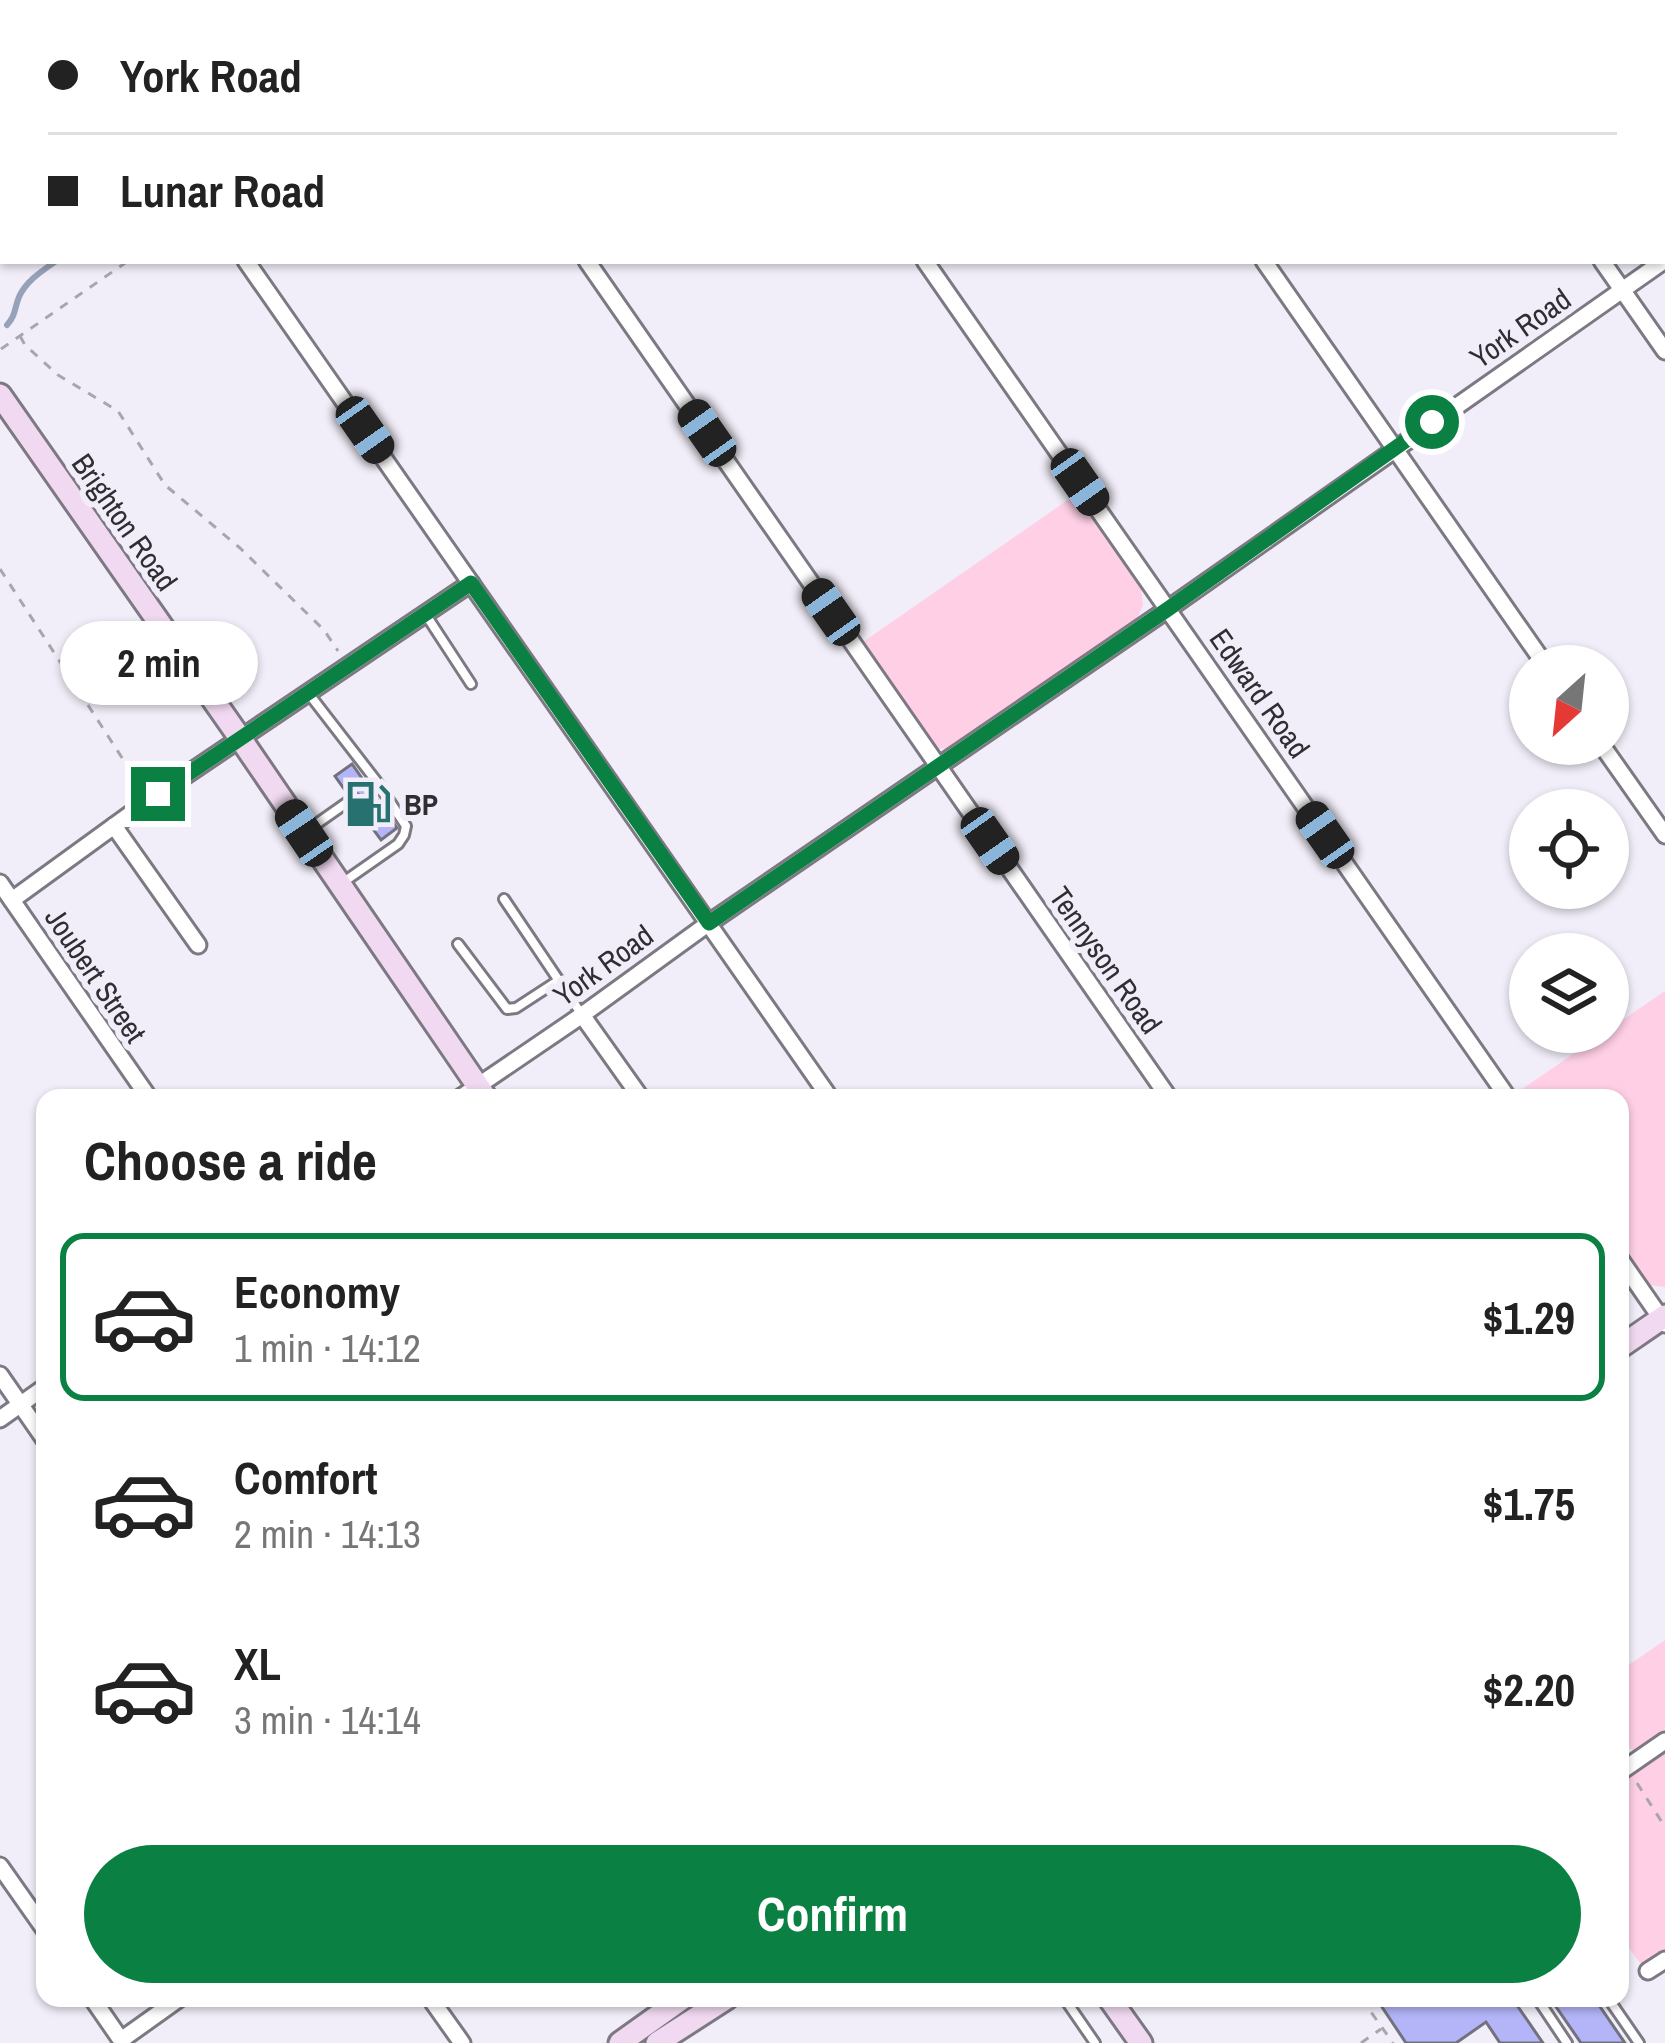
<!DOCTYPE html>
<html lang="en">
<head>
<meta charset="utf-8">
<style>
  :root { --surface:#fff; --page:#f2f2f2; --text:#222; --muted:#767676; --line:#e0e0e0; --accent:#0b8043 }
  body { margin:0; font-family:"Archivo Narrow",sans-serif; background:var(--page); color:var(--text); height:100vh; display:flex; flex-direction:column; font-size:45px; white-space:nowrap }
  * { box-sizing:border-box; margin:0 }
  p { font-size:39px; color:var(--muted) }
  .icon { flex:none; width:66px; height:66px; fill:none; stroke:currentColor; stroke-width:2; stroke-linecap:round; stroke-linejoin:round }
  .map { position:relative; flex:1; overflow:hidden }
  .sheet { position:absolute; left:36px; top:1089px; width:1593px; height:918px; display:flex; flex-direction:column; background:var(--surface); border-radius:24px; box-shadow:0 3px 9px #0004 }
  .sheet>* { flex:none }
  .top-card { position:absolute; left:0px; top:0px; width:1665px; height:264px; box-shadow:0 3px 9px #0004; display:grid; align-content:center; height:264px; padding:0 48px; background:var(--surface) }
  .needle { width:78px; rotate:207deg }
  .buttons { position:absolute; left:1509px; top:645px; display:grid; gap:24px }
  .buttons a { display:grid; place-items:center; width:120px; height:120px; border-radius:50%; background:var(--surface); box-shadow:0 3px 9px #0004; font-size:60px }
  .end { position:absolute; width:54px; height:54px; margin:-27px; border:15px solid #0b8043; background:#fff; box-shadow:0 0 0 6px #fff }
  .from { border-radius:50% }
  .bubble { position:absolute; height:84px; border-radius:42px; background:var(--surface); box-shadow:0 3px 9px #0004; font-size:39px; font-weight:800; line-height:84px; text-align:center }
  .car { position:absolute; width:36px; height:72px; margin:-36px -18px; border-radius:15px; box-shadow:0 0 9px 3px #0007; background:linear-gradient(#222 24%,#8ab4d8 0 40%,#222 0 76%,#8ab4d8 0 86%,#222 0) }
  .top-card b { display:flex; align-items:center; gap:42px; height:114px; font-size:45px }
  .top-card b+b { border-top:3px solid var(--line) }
  .top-card i { width:30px; height:30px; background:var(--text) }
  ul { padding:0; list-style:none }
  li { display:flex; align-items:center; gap:36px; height:168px; margin:0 24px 18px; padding:0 24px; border:6px solid transparent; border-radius:24px }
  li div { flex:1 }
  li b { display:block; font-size:45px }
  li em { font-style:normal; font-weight:800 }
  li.selected { border-color:var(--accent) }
  li>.icon { width:108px; height:108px; stroke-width:1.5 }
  h2 { padding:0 48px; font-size:54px; line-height:144px }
  .button { display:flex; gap:24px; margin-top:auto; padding:24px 48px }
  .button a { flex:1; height:138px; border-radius:72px; background:var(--accent); color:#fff; font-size:48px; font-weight:800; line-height:138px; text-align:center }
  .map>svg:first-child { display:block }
  .green { fill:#fecfe5 }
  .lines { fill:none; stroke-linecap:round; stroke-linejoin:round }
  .stream { stroke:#96a2b9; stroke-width:6 }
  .building { fill:#b3b5f8; stroke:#71727c; stroke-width:3 }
  .lane-casing { stroke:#7d7983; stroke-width:14 }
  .street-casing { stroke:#7d7983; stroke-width:21 }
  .secondary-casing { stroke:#7d7983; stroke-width:27 }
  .highway-casing { stroke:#976698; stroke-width:33 }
  .path { stroke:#a8a5ad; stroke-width:3; stroke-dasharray:9 9; stroke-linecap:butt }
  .lane { stroke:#fff; stroke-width:8 }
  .street { stroke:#fff; stroke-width:15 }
  .secondary { stroke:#f1daf1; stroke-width:21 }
  .highway { stroke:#cf84cf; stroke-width:27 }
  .route { stroke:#0b8043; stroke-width:15 }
  .labels { text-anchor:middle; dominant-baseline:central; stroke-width:12; stroke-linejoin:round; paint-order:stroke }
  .street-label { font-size:30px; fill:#302e32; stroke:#f2eef9 }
  .poi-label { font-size:30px; font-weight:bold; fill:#302e32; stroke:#f2eef9; text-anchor:start }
</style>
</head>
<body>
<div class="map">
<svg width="1665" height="2043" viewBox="0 0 1665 2043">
  <rect width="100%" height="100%" fill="#f2eef9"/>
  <g class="green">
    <path d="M1075,495l66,94 2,16 -6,14 -191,130 -13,-1 -73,-104z"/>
    <path d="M1665,991v296l-16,-2 -29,-41v-146h-102l-3,-4z"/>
    <path d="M1665,1640v91l-26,18 -7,1 -12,-11v-68z"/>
    <path d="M1665,1751v201l-22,15 -23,-31v-154z"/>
  </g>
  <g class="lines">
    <g class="stream">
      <path d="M663,3l3,-3"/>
      <path d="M7,325c9,-10 7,-16 12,-28 7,-16 23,-26 37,-36"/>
    </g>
  </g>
  <g class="building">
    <path d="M352,764l45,64 -16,12 -25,-34 4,-5 -1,-6 -5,-4 -7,2 -12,-17z"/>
    <path d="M1376,1998h136l31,45h-43l-14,-21 -30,21h-50z"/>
    <path d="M1550,1998h44l31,45h-44z"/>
  </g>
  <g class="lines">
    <defs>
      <g id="lane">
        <path d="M426,615l45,69"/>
        <path d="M309,694l68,88 29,44 -2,9 -6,9 -53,37"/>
        <path d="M305,832l47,-33"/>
        <path d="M504,899l78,116"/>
        <path d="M458,944l49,65 9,-1 43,-28"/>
        <path d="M1064,1998l31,45"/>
        <path d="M1537,1998l30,45"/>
        <path d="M1608,1998l31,45"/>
      </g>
      <g id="street">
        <path d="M740,0l5,3"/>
        <path d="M1085,0l2,3"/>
        <path d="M1421,0l2,3"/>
        <path d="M717,3l5,-3"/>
        <path d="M246,261l584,837"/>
        <path d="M587,261l582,837"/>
        <path d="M925,261l583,837"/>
        <path d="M1264,261l282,405"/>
        <path d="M1602,261l63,90"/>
        <path d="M1601,744l64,91"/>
        <path d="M114,826l84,119"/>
        <path d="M0,883l149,215"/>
        <path d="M12,900l146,-106 313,-211"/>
        <path d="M582,1015l59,83"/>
        <path d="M460,1098l122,-83 127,-92 459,-314 497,-349"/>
        <path d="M1620,1259l45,65"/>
        <path d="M0,1375l45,65"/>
        <path d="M0,1419l45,-32"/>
        <path d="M1620,1772l45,-31"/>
        <path d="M0,1866l45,64"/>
        <path d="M1648,1971l17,-11"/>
        <path d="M92,1998l31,45"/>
        <path d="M430,1998l32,45"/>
        <path d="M121,2040l59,-42"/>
      </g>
      <g id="secondary">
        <path d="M0,395l240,343 246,360"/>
        <path d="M1620,1347l45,-31"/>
        <path d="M1109,1998l32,45"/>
        <path d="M620,2043l63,-45"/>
        <path d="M657,2043l70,-45"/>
      </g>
      <g id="highway">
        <path d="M279,3l15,-3"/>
        <path d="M445,3l12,-3"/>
        <path d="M0,58l3,-1"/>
        <path d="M0,160l3,-2"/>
      </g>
    </defs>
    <use href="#lane" class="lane-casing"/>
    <use href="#street" class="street-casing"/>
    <use href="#secondary" class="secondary-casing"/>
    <use href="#highway" class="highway-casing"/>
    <g class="path">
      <path d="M20,336l5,9 33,30 60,36 47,74 75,63 84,82 14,21"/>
      <path d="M1,349l127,-88"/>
      <path d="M0,569l139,215"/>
      <path d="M1637,1783l28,44"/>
      <path d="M1361,1998l32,45"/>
      <path d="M1361,2043l20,-14"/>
    </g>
    <use href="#lane" class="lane"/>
    <use href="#street" class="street"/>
    <use href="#secondary" class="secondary"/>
    <use href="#highway" class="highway"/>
  </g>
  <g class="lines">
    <path class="route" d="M158,794l313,-211 238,340 459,-314 264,-187"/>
  </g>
  <defs>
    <symbol id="fuel-bare" viewBox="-9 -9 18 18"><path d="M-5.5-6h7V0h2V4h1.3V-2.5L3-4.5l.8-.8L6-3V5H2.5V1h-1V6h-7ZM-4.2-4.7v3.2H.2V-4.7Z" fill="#277171" stroke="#f2eef9" stroke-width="2.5" paint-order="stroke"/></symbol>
  </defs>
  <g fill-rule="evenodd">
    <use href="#fuel-bare" x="335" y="771" width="66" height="66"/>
  </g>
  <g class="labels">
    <g class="street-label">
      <text transform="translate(1520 328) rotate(-35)">York Road</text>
      <text transform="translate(125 522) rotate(55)">Brighton Road</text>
      <text transform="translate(1260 693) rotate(55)">Edward Road</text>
      <text transform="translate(1106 960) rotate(55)">Tennyson Road</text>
      <text transform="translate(603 965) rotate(-36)">York Road</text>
      <text transform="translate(96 975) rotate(56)">Joubert Street</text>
    </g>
    <g class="poi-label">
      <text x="404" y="804">BP</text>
    </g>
  </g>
</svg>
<div class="buttons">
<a><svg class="needle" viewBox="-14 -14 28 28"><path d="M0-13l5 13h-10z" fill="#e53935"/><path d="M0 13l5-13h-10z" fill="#767676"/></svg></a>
<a><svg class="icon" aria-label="locate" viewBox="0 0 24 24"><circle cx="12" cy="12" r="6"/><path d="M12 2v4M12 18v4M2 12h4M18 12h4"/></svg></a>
<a><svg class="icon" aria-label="layers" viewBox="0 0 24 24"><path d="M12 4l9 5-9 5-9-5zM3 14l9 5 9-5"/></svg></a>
</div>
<i class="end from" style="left:1432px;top:422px"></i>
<i class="end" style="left:158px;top:794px"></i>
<div class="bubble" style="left:60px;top:621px;width:198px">2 min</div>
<i class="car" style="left:365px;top:430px;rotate:145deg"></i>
<i class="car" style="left:707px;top:433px;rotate:325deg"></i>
<i class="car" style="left:1080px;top:482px;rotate:145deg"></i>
<i class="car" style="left:831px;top:612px;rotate:325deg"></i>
<i class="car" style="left:304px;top:833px;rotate:326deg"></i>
<i class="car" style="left:1325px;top:835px;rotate:325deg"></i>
<i class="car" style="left:990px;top:841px;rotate:145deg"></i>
<div class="top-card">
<b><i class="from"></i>York Road</b>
<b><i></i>Lunar Road</b>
</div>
<section class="sheet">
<h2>Choose a ride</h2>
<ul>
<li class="selected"><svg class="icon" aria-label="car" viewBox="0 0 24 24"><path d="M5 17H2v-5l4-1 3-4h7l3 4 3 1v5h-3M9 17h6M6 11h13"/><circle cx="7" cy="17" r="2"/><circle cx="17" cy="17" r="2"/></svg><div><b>Economy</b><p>1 min · 14:12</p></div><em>$1.29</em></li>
<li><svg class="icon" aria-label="car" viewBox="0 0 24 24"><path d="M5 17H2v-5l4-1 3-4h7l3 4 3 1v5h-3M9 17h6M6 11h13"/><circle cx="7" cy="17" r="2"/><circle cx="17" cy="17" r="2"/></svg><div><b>Comfort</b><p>2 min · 14:13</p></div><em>$1.75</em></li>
<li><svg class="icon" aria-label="car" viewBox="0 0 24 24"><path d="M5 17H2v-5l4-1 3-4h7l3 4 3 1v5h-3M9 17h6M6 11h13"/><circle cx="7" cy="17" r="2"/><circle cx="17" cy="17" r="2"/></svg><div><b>XL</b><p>3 min · 14:14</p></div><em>$2.20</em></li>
</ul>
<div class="button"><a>Confirm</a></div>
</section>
</div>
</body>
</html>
